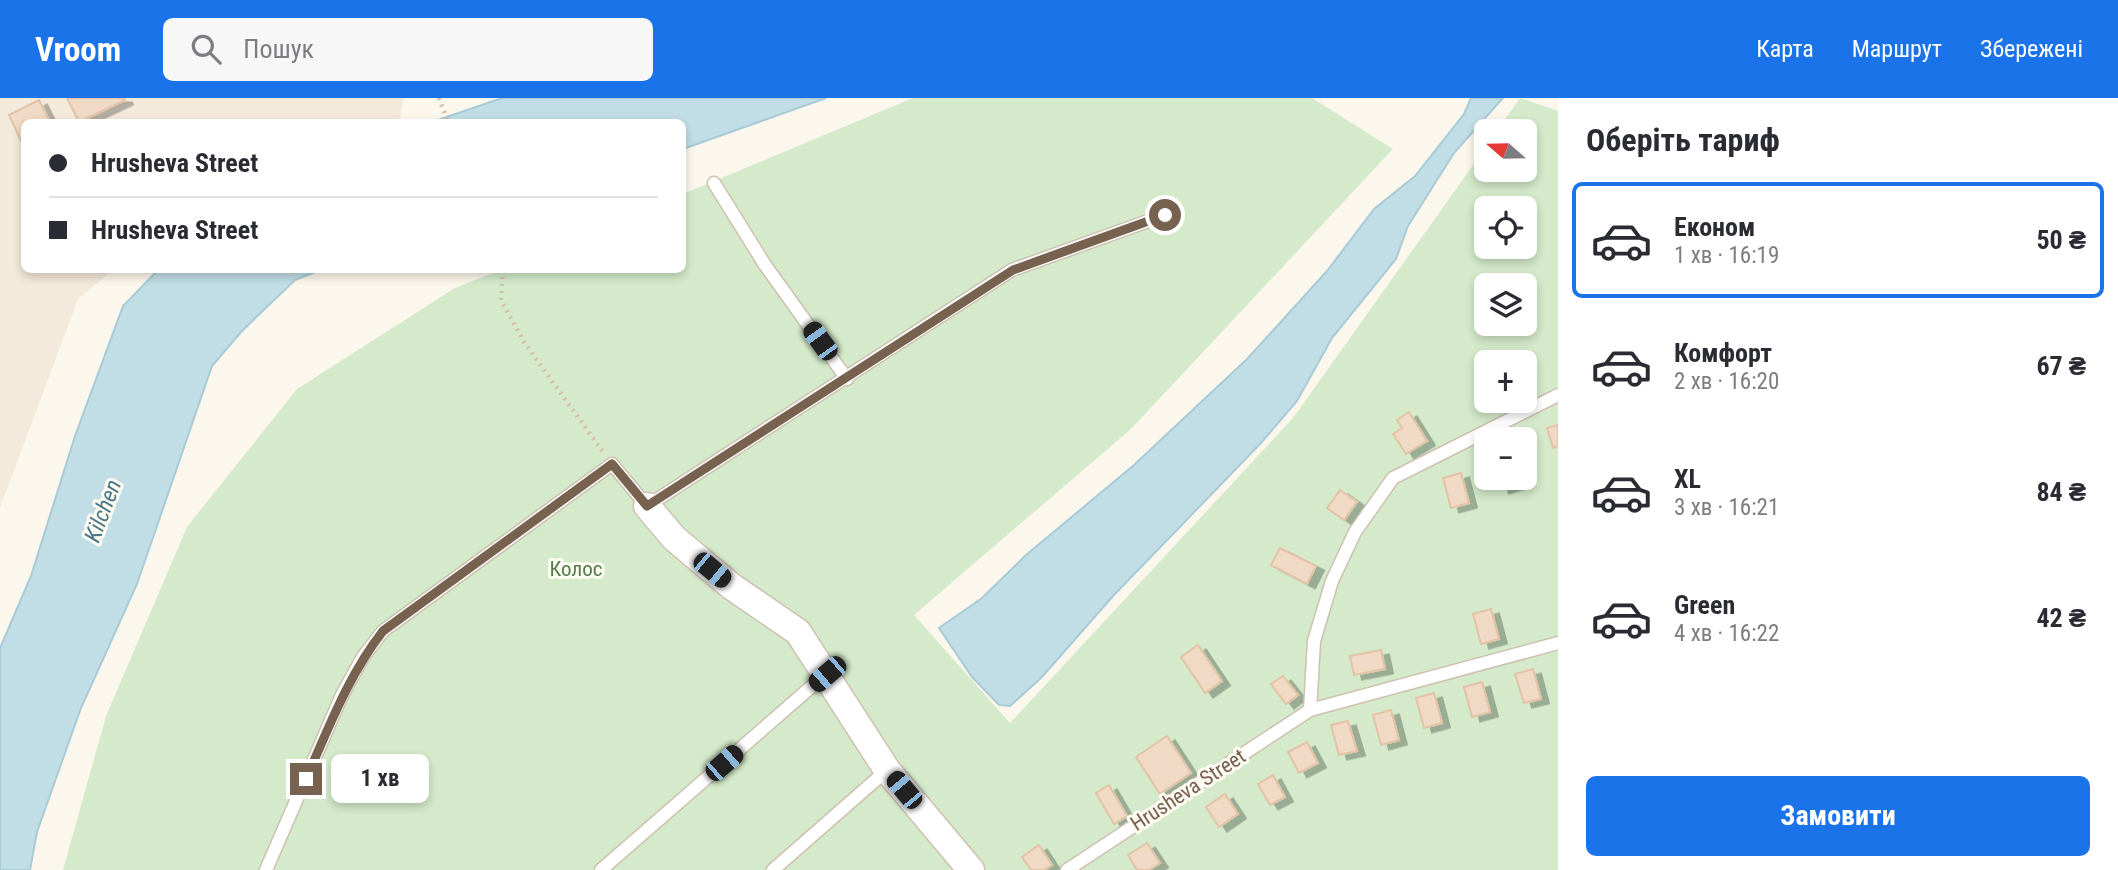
<!DOCTYPE html>
<html lang="uk">
<head>
<meta charset="utf-8">
<style>
  :root { --surface:#fff; --page:#f7f7f7; --text:#2b2b33; --muted:#7c7c81; --line:#e1e1e2; --accent:#1a73e8 }
  body { margin:0; font-family:"Roboto Condensed",sans-serif; background:var(--page); color:var(--text); height:100vh; display:flex; flex-direction:column; font-size:26px; white-space:nowrap }
  * { box-sizing:border-box; margin:0 }
  p { font-size:23px; color:var(--muted) }
  .icon { flex:none; width:38px; height:38px; fill:none; stroke:currentColor; stroke-width:2; stroke-linecap:round; stroke-linejoin:round }
  .map { position:relative; flex:1; overflow:hidden }
  .side { display:flex; flex-direction:column; background:var(--surface); width:560px }
  .side>* { flex:none }
  .guide { position:absolute; left:21px; top:21px; width:665px; height:154px; border-radius:10px; box-shadow:0 4px 10px #0003; display:grid; align-content:center; height:154px; padding:0 28px; background:var(--surface) }
  .needle { width:46px; rotate:290deg }
  .controls { position:absolute; left:1474px; top:21px; display:grid; gap:14px }
  .controls a { display:grid; place-items:center; width:63px; height:63px; border-radius:10px; background:var(--surface); box-shadow:0 4px 10px #0003; font-size:35px }
  .end { position:absolute; width:32px; height:32px; margin:-16px; border:9px solid #77614f; background:#fff; box-shadow:0 0 0 4px #fff }
  .from { border-radius:50% }
  .bubble { position:absolute; height:49px; border-radius:10px; background:var(--surface); box-shadow:0 4px 10px #0003; font-size:23px; font-weight:700; line-height:49px; text-align:center }
  .car { position:absolute; width:21px; height:42px; margin:-21px -10px; border-radius:9px; box-shadow:0 0 5px 2px #0007; background:linear-gradient(#222 24%,#8ab4d8 0 40%,#222 0 76%,#8ab4d8 0 86%,#222 0) }
  .guide b { display:flex; align-items:center; gap:24px; height:66px; font-size:26px }
  .guide b+b { border-top:2px solid var(--line) }
  .guide i { width:18px; height:18px; background:var(--text) }
  ul { padding:0; list-style:none }
  li { display:flex; align-items:center; gap:21px; height:116px; margin:0 14px 10px; padding:0 14px; border:4px solid transparent; border-radius:10px }
  li div { flex:1 }
  li b { display:block; font-size:26px }
  li em { font-style:normal; font-weight:700 }
  li.active { border-color:var(--accent) }
  li>.icon { width:63px; height:63px; stroke-width:1.5 }
  h2 { padding:0 28px; font-size:32px; line-height:84px }
  .primary-button { display:flex; gap:14px; margin-top:auto; padding:14px 28px }
  .primary-button a { flex:1; height:80px; border-radius:10px; background:var(--accent); color:#fff; font-size:28px; font-weight:700; line-height:80px; text-align:center }
  header { display:flex; align-items:center; gap:42px; box-sizing:border-box; height:98px; padding:0 35px; background:var(--accent); color:#fff }
  header strong { font-size:33px }
  nav { display:flex; gap:38px; margin-inline-start:auto; font-size:24px }
  .search { width:490px; height:63px; background:var(--page); display:flex; align-items:center; gap:18px; box-sizing:border-box; padding:0 24px; border-radius:10px; color:var(--muted); font-size:26px }
  main { display:flex; flex:1; min-height:0 }
  .map>svg:first-child { display:block }
  .residential { fill:#f3eadb }
  .green { fill:#d4eaca; fill-rule:evenodd }
  .water { fill:#c1dde5; stroke:#a8cbd7; stroke-width:2 }
  .building { fill:#f0dac5; stroke:#e2c3a6; stroke-width:2; filter:url(#shadow) }
  .lines { fill:none; stroke-linecap:round; stroke-linejoin:round }
  .service-casing { stroke:#cec1b1; stroke-width:15 }
  .minor-casing { stroke:#cec1b1; stroke-width:29 }
  .path { stroke:#d6bea7; stroke-width:4.5; stroke-dasharray:2 5; stroke-linecap:butt }
  .service { stroke:#fff; stroke-width:12 }
  .minor { stroke:#fff; stroke-width:26 }
  .route { stroke:#77614f; stroke-width:9 }
  .labels { text-anchor:middle; dominant-baseline:central; stroke-width:6; stroke-linejoin:round; paint-order:stroke }
  .park-label { font-size:21px; fill:#527c48; stroke:#fefbf3 }
  .street-label { font-size:21px; fill:#77614f; stroke:#fefbf3 }
  .water-label { font-size:23px; font-style:italic; fill:#4a7889; stroke:#fefbf3 }
</style>
</head>
<body>
<header>
<strong>Vroom</strong>
<div class="search"><svg class="icon" aria-label="search" viewBox="0 0 24 24"><circle cx="10" cy="10" r="6"/><path d="M15 15l6 6"/></svg>Пошук</div>
<nav><a>Карта</a><a>Маршрут</a><a>Збережені</a></nav>
</header>
<main>
<div class="map">
<svg width="1558" height="772" viewBox="0 0 1558 772">
  <defs>
    <filter id="shadow"><feDropShadow dx="8" dy="4.5" stdDeviation="0" flood-color="#0004"/></filter>
  </defs>
  <rect width="100%" height="100%" fill="#fcf7ec"/>
  <path class="residential" d="M0,0h404l-4,20 -12,4h-364v148h89l-35,29 -78,209z"/>
  <path class="green" d="M913,0h399l81,51 -262,280 -217,186 96,108 283,-305 193,-271v23h38v-39h-27l23,-33 38,13v759h-1495l43,-154 81,-189 110,-138 158,-101 45,-18h182l1,-76zM1486,110h38v39h-38zM1486,187h38v39h-38zM1486,264h38v39h-38zM1486,341h38v39h-38z"/>
  <g class="water">
    <path d="M502,0h324l-143,51 -1,-27h-250z"/>
    <path d="M1471,0h32l-49,55 -46,73 -12,33 -64,79 -35,63 -36,42 -147,152 -73,83 -31,28 -11,-1 -27,-28 -33,-49 43,-30 44,-43 108,-90 113,-106 80,-88 47,-62 41,-33 49,-62z"/>
    <path d="M158,172h162l-25,10 -53,51 -30,35 -75,218 -56,124 -44,124 -7,38h-30v-222l31,-72 44,-140 48,-130z"/>
  </g>
  <g class="building">
    <path d="M67,0h57l1,2 -46,22z"/>
    <path d="M39,2l11,22h-26v19l-2,2 -13,-28z"/>
    <path d="M1409,314l18,29 -21,13 -13,-20 9,-6 -5,-8z"/>
    <path d="M1558,327v21l-5,2 -6,-20z"/>
    <path d="M1461,375l8,30 -18,5 -8,-30z"/>
    <path d="M1498,380h19l1,6 -17,5z"/>
    <path d="M1340,392l17,12 -13,18 -17,-12z"/>
    <path d="M1280,450l36,18 -9,18 -36,-19z"/>
    <path d="M1491,511l8,30 -18,5 -8,-30z"/>
    <path d="M1198,547l24,36 -17,12 -24,-36z"/>
    <path d="M1381,552l4,19 -31,6 -4,-19z"/>
    <path d="M1533,571l8,30 -17,4 -9,-29z"/>
    <path d="M1283,578l15,19 -12,9 -15,-20z"/>
    <path d="M1482,584l8,30 -18,5 -8,-30z"/>
    <path d="M1434,595l8,30 -18,5 -8,-30z"/>
    <path d="M1391,612l8,30 -18,5 -8,-30z"/>
    <path d="M1348,623l9,30 -18,4 -8,-30z"/>
    <path d="M1167,638l24,37 -31,21 -24,-37z"/>
    <path d="M1307,644l11,21 -19,10 -11,-21z"/>
    <path d="M1273,677l12,22 -15,8 -12,-21z"/>
    <path d="M1109,687l18,31 -13,8 -18,-31z"/>
    <path d="M1225,696l13,20 -19,13 -13,-20z"/>
    <path d="M1147,745l13,20 -11,7h-12l-9,-15z"/>
    <path d="M1039,747l13,20 -8,5h-13l-9,-13z"/>
  </g>
  <g class="lines">
    <defs>
      <g id="service">
        <path d="M714,85l51,82 82,114"/>
        <path d="M1310,612l4,-69 18,-60 23,-49 38,-54 165,-83"/>
        <path d="M266,772l76,-175 21,-38 20,-26 229,-167 35,42 365,-236 153,-55"/>
        <path d="M601,772l225,-196"/>
        <path d="M773,772l114,-100"/>
        <path d="M1067,772l243,-160 248,-67"/>
      </g>
      <path id="minor" d="M647,408l27,32 57,48 67,46 89,138 84,100"/>
    </defs>
    <use href="#service" class="service-casing"/>
    <use href="#minor" class="minor-casing"/>
    <g class="path">
      <path d="M439,0l9,24"/>
      <path d="M503,172l-2,30 23,42 79,110"/>
    </g>
    <use href="#service" class="service"/>
    <use href="#minor" class="minor"/>
  </g>
  <g class="lines">
    <path class="route" d="M306,681c23,-52 42,-103 77,-148l229,-167 35,42 366,-236 152,-55"/>
  </g>
  <g class="labels">
    <g class="park-label">
      <text x="576" y="471">Колос</text>
    </g>
    <g class="street-label">
      <text transform="translate(1188 692) rotate(-33)">Hrusheva Street</text>
    </g>
    <g class="water-label">
      <text transform="translate(103 413) rotate(-69)">Kilchen</text>
    </g>
  </g>
</svg>
<div class="controls">
<a><svg class="needle" viewBox="-14 -14 28 28"><path d="M0-13l5 13h-10z" fill="#e53935"/><path d="M0 13l5-13h-10z" fill="#7c7c81"/></svg></a>
<a><svg class="icon" aria-label="locate" viewBox="0 0 24 24"><circle cx="12" cy="12" r="6"/><path d="M12 2v4M12 18v4M2 12h4M18 12h4"/></svg></a>
<a><svg class="icon" aria-label="layers" viewBox="0 0 24 24"><path d="M12 4l9 5-9 5-9-5zM3 14l9 5 9-5"/></svg></a>
<a>+</a>
<a>−</a>
</div>
<i class="end from" style="left:1165px;top:117px"></i>
<i class="end" style="left:306px;top:681px"></i>
<div class="bubble" style="left:331px;top:656px;width:98px">1 хв</div>
<i class="car" style="left:820px;top:243px;rotate:324deg"></i>
<i class="car" style="left:712px;top:472px;rotate:130deg"></i>
<i class="car" style="left:827px;top:576px;rotate:229deg"></i>
<i class="car" style="left:724px;top:665px;rotate:49deg"></i>
<i class="car" style="left:904px;top:692px;rotate:320deg"></i>
<div class="guide">
<b><i class="from"></i>Hrusheva Street</b>
<b><i></i>Hrusheva Street</b>
</div>
</div>
<section class="side">
<h2>Оберіть тариф</h2>
<ul>
<li class="active"><svg class="icon" aria-label="car" viewBox="0 0 24 24"><path d="M5 17H2v-5l4-1 3-4h7l3 4 3 1v5h-3M9 17h6M6 11h13"/><circle cx="7" cy="17" r="2"/><circle cx="17" cy="17" r="2"/></svg><div><b>Економ</b><p>1 хв · 16:19</p></div><em>50 ₴</em></li>
<li><svg class="icon" aria-label="car" viewBox="0 0 24 24"><path d="M5 17H2v-5l4-1 3-4h7l3 4 3 1v5h-3M9 17h6M6 11h13"/><circle cx="7" cy="17" r="2"/><circle cx="17" cy="17" r="2"/></svg><div><b>Комфорт</b><p>2 хв · 16:20</p></div><em>67 ₴</em></li>
<li><svg class="icon" aria-label="car" viewBox="0 0 24 24"><path d="M5 17H2v-5l4-1 3-4h7l3 4 3 1v5h-3M9 17h6M6 11h13"/><circle cx="7" cy="17" r="2"/><circle cx="17" cy="17" r="2"/></svg><div><b>XL</b><p>3 хв · 16:21</p></div><em>84 ₴</em></li>
<li><svg class="icon" aria-label="car" viewBox="0 0 24 24"><path d="M5 17H2v-5l4-1 3-4h7l3 4 3 1v5h-3M9 17h6M6 11h13"/><circle cx="7" cy="17" r="2"/><circle cx="17" cy="17" r="2"/></svg><div><b>Green</b><p>4 хв · 16:22</p></div><em>42 ₴</em></li>
</ul>
<div class="primary-button"><a>Замовити</a></div>
</section>
</main>
</body>
</html>
